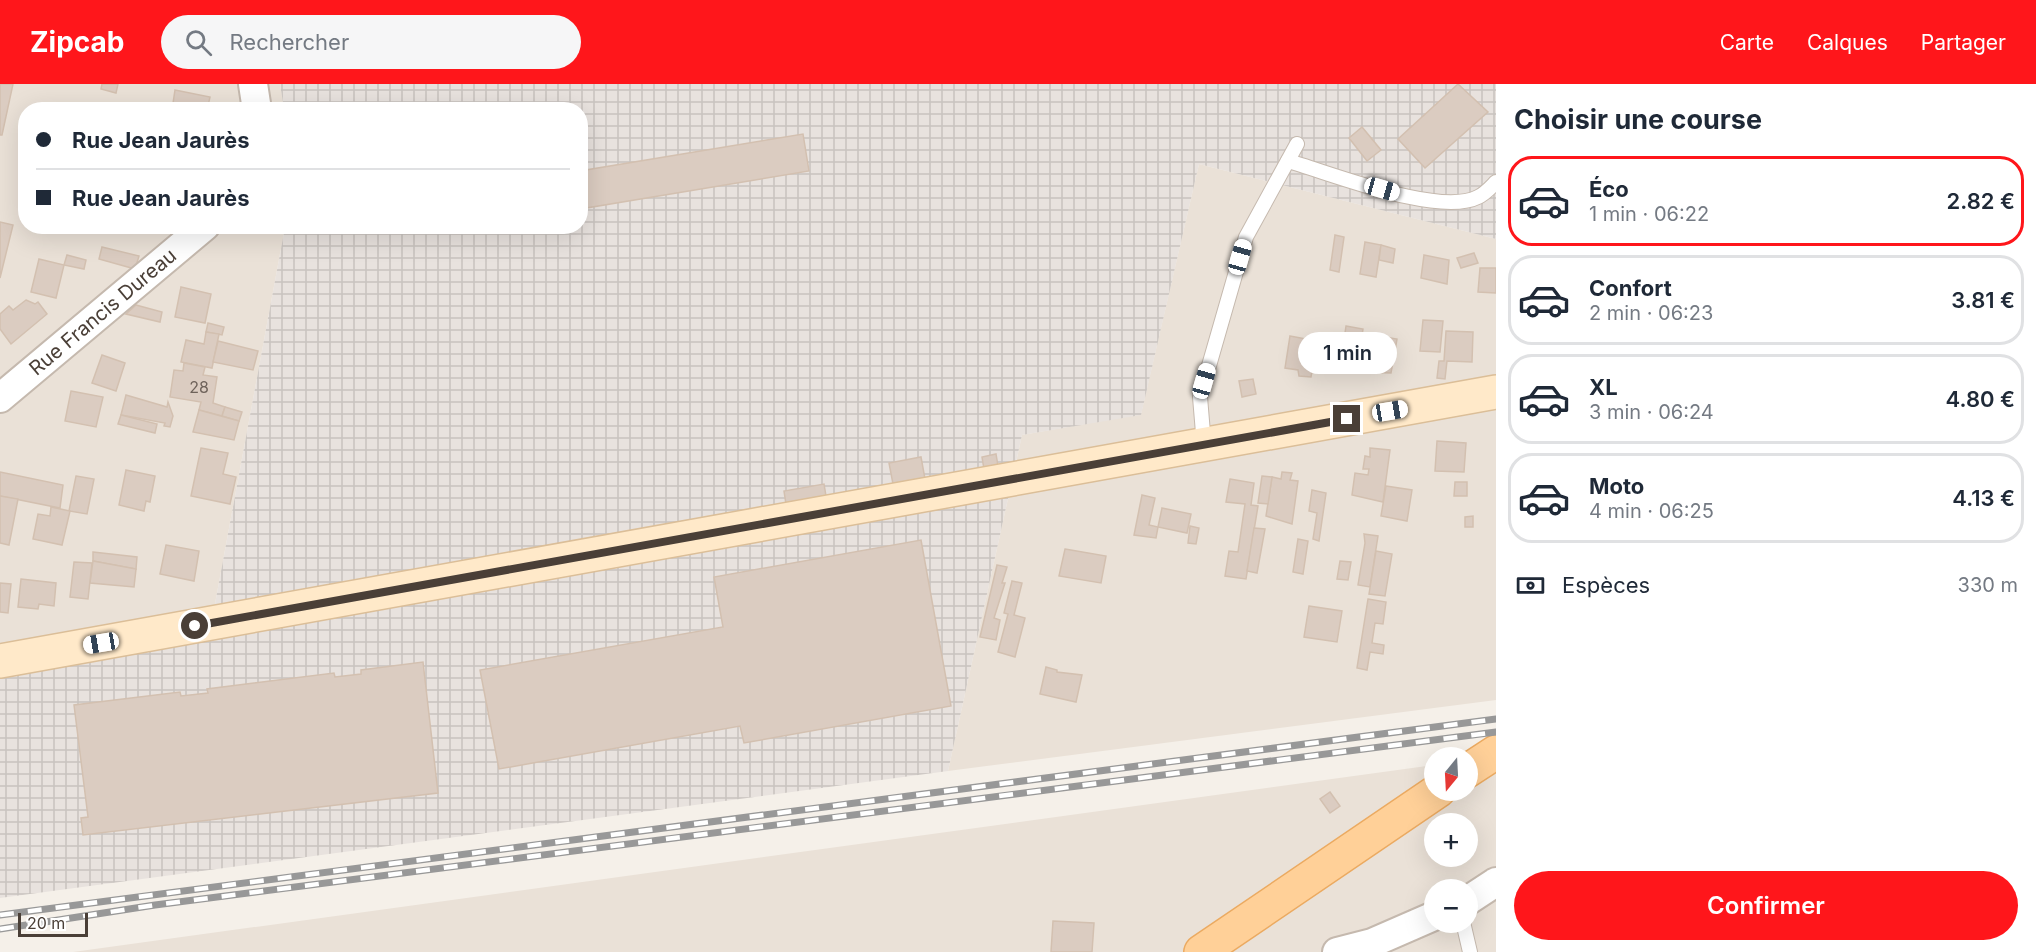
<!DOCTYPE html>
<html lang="fr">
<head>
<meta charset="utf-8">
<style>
  :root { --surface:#fff; --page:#f6f6f7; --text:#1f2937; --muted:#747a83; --line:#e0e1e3; --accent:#ff161b }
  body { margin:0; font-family:Inter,sans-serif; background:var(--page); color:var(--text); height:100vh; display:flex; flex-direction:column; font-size:22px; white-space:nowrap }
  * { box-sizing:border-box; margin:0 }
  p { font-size:20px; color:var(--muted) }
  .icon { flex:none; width:33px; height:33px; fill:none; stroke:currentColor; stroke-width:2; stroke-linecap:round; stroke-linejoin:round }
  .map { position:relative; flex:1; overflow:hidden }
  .sheet { display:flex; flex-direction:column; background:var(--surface); width:540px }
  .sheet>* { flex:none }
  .top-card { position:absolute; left:18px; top:18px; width:570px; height:132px; border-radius:24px; box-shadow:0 6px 24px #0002; display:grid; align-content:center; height:132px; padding:0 18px; background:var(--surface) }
  .needle { width:39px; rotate:198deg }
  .controls { position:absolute; left:1424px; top:663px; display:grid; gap:12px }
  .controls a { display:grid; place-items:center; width:54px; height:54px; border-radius:50%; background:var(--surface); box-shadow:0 6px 24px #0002; font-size:30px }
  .scale { position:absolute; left:18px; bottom:15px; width:70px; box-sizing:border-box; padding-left:6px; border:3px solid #4a3f37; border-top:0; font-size:16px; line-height:21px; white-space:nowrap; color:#4a3f37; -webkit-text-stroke:4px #fff; paint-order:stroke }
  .end { position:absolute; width:27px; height:27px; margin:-14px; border:8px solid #4a3f37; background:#fff; box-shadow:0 0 0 3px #fff }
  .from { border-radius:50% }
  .bubble { position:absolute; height:42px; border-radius:21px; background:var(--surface); box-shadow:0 6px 24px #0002; font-size:20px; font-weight:600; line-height:42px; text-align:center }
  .car { position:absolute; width:18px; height:36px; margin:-18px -9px; border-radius:8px; box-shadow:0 0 4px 2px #0007; background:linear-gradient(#fff 24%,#345 0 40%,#fff 0 76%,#345 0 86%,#fff 0) }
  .top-card b { display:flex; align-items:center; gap:21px; height:57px; font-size:22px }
  .top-card b+b { border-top:2px solid var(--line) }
  .top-card i { width:15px; height:15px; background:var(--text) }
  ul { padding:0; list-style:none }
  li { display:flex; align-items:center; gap:18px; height:90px; margin:0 12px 9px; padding:0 6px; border:3px solid var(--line); border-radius:24px }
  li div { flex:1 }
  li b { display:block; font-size:22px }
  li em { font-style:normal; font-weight:600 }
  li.current { border-color:var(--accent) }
  li>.icon { width:54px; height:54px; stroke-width:1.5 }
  h2 { padding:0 18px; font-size:27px; line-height:72px }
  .pay { display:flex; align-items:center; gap:15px; height:66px; padding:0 18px; font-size:22px }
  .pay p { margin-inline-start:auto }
  .primary-button { display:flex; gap:12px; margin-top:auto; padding:12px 18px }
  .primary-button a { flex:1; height:69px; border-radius:36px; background:var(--accent); color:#fff; font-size:24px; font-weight:600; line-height:69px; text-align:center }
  header { display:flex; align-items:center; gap:36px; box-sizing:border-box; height:84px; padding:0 30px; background:var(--accent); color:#fff }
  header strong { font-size:28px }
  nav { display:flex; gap:33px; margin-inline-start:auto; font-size:21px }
  .search { width:420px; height:54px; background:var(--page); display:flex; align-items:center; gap:15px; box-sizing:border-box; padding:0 21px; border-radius:33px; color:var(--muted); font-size:22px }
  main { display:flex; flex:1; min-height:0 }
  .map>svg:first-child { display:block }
  .residential { fill:#eae1d7; fill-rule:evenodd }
  .industrial { fill:url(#industrial-grid) }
  .building { fill:#dbccc1; stroke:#d3c0b0; stroke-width:1.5 }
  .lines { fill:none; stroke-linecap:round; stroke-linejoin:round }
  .service-casing { stroke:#c5b9ae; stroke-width:16 }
  .minor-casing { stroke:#c5b9ae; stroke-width:32 }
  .secondary-casing { stroke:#dbbe98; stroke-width:36 }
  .primary-casing { stroke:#ebaa61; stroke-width:36 }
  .service { stroke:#fff; stroke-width:14 }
  .minor { stroke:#fff; stroke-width:28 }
  .secondary { stroke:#ffe9c9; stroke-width:33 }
  .primary { stroke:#ffd098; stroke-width:33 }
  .rail-casing { stroke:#989898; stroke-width:7 }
  .rail { stroke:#fff; stroke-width:4.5; stroke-dasharray:14; stroke-linecap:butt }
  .route { stroke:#4a3f37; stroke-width:8 }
  .labels { text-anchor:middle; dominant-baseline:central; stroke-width:6; stroke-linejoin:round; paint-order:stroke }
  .number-label { font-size:16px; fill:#6e625a }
  .street-label { font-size:20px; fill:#4a3f37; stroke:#fff }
</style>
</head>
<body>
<header>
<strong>Zipcab</strong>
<div class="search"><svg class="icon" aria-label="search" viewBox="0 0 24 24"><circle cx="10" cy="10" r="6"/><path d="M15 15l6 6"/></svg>Rechercher</div>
<nav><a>Carte</a><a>Calques</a><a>Partager</a></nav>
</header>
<main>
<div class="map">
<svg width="1496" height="868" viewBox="0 0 1496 868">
  <defs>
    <pattern id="industrial-grid" width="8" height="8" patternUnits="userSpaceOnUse" patternTransform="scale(1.5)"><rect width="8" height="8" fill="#e8e2de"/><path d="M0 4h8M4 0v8" fill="none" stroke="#c8c3bf"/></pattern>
  </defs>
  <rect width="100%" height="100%" fill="#f5f0e9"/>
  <g class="residential">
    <path d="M0,0h280l4,25 -258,1v116l259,1 -76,409 -209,38z"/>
    <path d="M1199,80l297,75v461l-548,71 74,-336 119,-21z"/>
    <path d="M1496,672v196h-1423l1361,-187v25h33v-30zM1434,740h33v32h-33zM1434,806h33v32h-33z"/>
  </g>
  <path class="industrial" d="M280,0h1216v155l-297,-75 -58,251 -119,20 -74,336 -948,127v-224l209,-38 76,-409 295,-1v-116l-296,-1z"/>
  <g class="building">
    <path d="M0,0h13l-11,51h-2z"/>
    <path d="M102,0h16l-2,9 -15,-4z"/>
    <path d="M1458,0l30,28 -63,56 -27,-29z"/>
    <path d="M175,6l35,7 -3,13h-35z"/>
    <path d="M1362,43l19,23 -14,11 -18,-23z"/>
    <path d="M803,50l6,37 -229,38v-38z"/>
    <path d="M0,138l13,3 -13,53z"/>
    <path d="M1335,151l9,2 -5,35 -9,-2z"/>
    <path d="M1365,158l16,3 -5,32 -16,-3z"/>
    <path d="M1381,161l14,4 -2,14 -14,-3z"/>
    <path d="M102,163l37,9 -4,13 -36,-10z"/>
    <path d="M1474,169l4,10 -17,5 -4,-10z"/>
    <path d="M67,171l19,5 -2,9 -20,-4z"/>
    <path d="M1424,171l25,5 -2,24 -26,-6z"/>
    <path d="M39,175l25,6 -8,33 -25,-6z"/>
    <path d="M1480,184h16v25l-18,-1z"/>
    <path d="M181,203l30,7 -6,29 -30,-6z"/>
    <path d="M26,216l9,4 3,-2 9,12 -36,30 -11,-15v-15l9,-8 4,4z"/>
    <path d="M136,221l26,7 -2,10 -34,-8z"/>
    <path d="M1423,236l20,1 -3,31 -20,-1z"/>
    <path d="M208,239l16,4 -2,8 -16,-3z"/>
    <path d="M1346,242l17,3 -7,42 -16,-3z"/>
    <path d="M1446,247l27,1 -1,30 -25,-1 -2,18 -8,-1 2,-17h5z"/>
    <path d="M206,248l13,2 -7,34 -31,-6 5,-22 18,4z"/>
    <path d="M1367,250l30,5 -6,34 -30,-1z"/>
    <path d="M1290,252l27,5 -6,36 -12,-1 -1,-6 -13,-2z"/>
    <path d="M218,257l40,10 -5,19 -40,-8z"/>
    <path d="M102,271l23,8 -9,28 -24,-8z"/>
    <path d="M184,279l21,4 -2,8 14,2 -4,26 12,4 -3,9 -23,-6 2,-8 -31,-5 4,-27 9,1z"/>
    <path d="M1253,295l3,15 -14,3 -3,-16z"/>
    <path d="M71,307l32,6 -7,30 -31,-6z"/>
    <path d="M126,311l41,12 1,-5 5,14 -3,11 -6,-1 1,-3 -44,-8z"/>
    <path d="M225,323l17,5 -3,9 -17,-5z"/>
    <path d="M199,326l40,11 -5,19 -41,-8z"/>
    <path d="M121,331l36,9 -2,9 -37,-9z"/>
    <path d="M1437,357l29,2 -2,29 -29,-1z"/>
    <path d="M201,364l27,5 -5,21 13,3 -6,27 -39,-8z"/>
    <path d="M1370,364l20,2 -7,52 -31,-7 3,-22 13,2 1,-6h-6l2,-13 5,1z"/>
    <path d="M996,370l2,12 -14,3 -2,-12z"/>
    <path d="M921,373l4,22 -32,5 -4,-21z"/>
    <path d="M126,386l29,6 -5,26 -4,-1 -2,10 -25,-6z"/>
    <path d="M0,388l63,13 -3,23 -60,-12z"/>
    <path d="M1282,388l10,1 -2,7 8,1 -6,43 -26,-8 6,-39 9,2z"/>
    <path d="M76,392l18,3 -7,35 -18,-3z"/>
    <path d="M1262,392l10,1 -4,27 -10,-1z"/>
    <path d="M1230,395l24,4 -3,22 7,1 -12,73 -21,-3 4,-25 9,1 7,-48 -19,-2z"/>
    <path d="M1455,398h12v14h-13z"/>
    <path d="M824,400l2,12 -40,8 -2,-13z"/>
    <path d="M1386,402l26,4 -5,31 -26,-5z"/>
    <path d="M1312,406l14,3 -7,48 -6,-2 4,-26 -8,-2z"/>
    <path d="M1142,411l13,3 -6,27 9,2 -2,11 -22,-3z"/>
    <path d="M0,412l18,3 -9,46 -9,-2z"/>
    <path d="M51,423l19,4 -8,34 -29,-6 5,-25 12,2z"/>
    <path d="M1162,424l29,6 -4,19 -29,-6z"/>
    <path d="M1473,432v11h-8v-10z"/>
    <path d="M1190,442l9,2 -3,16 -8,-1z"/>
    <path d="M1254,444l11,1 -8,44 -10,-2z"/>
    <path d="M1364,450l14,2 -8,51 -12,-2 7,-42z"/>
    <path d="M1298,455l10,2 -5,33 -10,-2z"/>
    <path d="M921,456l30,166 -207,37 -4,-17 -241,43 -19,-99 243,-43 -9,-50z"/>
    <path d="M166,461l33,6 -5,30 -34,-7z"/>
    <path d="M1065,465l41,7 -5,27 -42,-7z"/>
    <path d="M1376,467l16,3 -7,42 -16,-2z"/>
    <path d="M93,468l44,5 -1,12 -43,-8z"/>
    <path d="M93,477l43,8 -2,18 -44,-4z"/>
    <path d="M1340,477l11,1 -3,18 -11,-1z"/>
    <path d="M74,478l18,1 -4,36 -18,-2z"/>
    <path d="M997,481l10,2 -5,16h3l-11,35 6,2 -4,20 -16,-3z"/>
    <path d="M21,495l35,4 -2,23 -15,-2 -1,5 -20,-2z"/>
    <path d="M1012,497l10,2 -8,32 11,3 -10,39 -17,-5 10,-38 -4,-1z"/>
    <path d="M0,499l11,1 -3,29 -8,-1z"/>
    <path d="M1368,515l18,3 -3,22 -8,-1 -3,20 12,2 -1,9 -13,-2 -3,18 -10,-2z"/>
    <path d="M1309,522l33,5 -5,31 -33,-5z"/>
    <path d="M423,578l15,131 -355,42 -2,-17 7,-1 -14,-112 106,-13 1,4 27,-3 -1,-4 127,-16 1,4 26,-3v-4z"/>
    <path d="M1046,583l11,3v2l25,3 -6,27 -36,-8z"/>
    <path d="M1330,708l10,14 -10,7 -10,-14z"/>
    <path d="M1053,837l41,2 -2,29h-41z"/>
  </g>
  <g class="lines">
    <defs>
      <g id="service">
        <path d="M1288,77c43,12 151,56 190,36 7,-3 13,-10 18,-15"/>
        <path d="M1204,361l-4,-48 46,-160 51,-93"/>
        <path d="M1463,838l7,30"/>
      </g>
      <g id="minor">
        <path d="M253,0l4,26"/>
        <path id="s1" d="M0,314l205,-172"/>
        <path d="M1467,817l29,-19"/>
        <path d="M1337,868l35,-9 62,-27"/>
      </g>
      <path id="secondary" d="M0,577l1496,-269"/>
      <g id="primary">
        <path d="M1467,687l29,-19"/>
        <path d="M1201,868l238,-162"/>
      </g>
    </defs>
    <use href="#service" class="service-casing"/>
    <use href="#minor" class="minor-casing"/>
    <use href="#secondary" class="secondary-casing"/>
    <use href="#primary" class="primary-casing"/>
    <use href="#service" class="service"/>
    <use href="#minor" class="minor"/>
    <use href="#secondary" class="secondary"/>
    <use href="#primary" class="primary"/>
    <defs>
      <g id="rail">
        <path d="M0,831l1496,-196"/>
        <path d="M0,845l155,-24 1341,-173"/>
      </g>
    </defs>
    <use href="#rail" class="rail-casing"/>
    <use href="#rail" class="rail"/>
  </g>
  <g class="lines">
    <path class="route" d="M195,542l1152,-207"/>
  </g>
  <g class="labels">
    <g class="number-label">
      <text x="199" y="303">28</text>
    </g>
    <g class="street-label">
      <text stroke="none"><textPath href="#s1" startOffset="134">Rue Francis Dureau</textPath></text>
    </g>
  </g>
</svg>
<div class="controls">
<a><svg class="needle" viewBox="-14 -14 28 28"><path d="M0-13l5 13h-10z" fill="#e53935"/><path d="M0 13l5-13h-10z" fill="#747a83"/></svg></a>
<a>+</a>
<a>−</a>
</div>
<div class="scale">20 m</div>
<i class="end from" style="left:195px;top:542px"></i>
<i class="end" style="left:1347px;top:335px"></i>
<div class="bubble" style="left:1298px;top:248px;width:99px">1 min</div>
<i class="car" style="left:1382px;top:105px;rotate:106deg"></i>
<i class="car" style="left:1240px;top:173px;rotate:16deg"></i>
<i class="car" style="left:1204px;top:297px;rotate:16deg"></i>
<i class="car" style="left:1390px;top:327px;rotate:80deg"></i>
<i class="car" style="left:101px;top:559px;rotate:260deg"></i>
<div class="top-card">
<b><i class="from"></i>Rue Jean Jaurès</b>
<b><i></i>Rue Jean Jaurès</b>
</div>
</div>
<section class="sheet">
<h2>Choisir une course</h2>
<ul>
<li class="current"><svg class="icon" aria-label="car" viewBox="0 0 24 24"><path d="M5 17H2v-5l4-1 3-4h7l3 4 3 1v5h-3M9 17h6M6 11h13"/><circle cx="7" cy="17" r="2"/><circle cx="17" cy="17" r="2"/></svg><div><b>Éco</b><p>1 min · 06:22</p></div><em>2.82 €</em></li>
<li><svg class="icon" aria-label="car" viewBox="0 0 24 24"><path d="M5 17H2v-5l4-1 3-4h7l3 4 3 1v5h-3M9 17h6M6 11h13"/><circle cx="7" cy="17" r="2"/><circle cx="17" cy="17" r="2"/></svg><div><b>Confort</b><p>2 min · 06:23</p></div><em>3.81 €</em></li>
<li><svg class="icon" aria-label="car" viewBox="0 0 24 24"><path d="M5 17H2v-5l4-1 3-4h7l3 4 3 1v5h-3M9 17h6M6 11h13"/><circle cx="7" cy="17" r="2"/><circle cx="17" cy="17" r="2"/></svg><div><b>XL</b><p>3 min · 06:24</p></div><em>4.80 €</em></li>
<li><svg class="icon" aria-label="car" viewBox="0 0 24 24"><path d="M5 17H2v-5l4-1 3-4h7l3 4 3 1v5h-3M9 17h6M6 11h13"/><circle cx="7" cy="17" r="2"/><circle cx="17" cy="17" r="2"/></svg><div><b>Moto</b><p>4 min · 06:25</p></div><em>4.13 €</em></li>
</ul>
<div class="pay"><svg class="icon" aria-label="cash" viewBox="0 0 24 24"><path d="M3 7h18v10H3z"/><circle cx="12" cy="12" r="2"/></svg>Espèces<p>330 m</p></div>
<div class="primary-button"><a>Confirmer</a></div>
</section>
</main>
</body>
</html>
